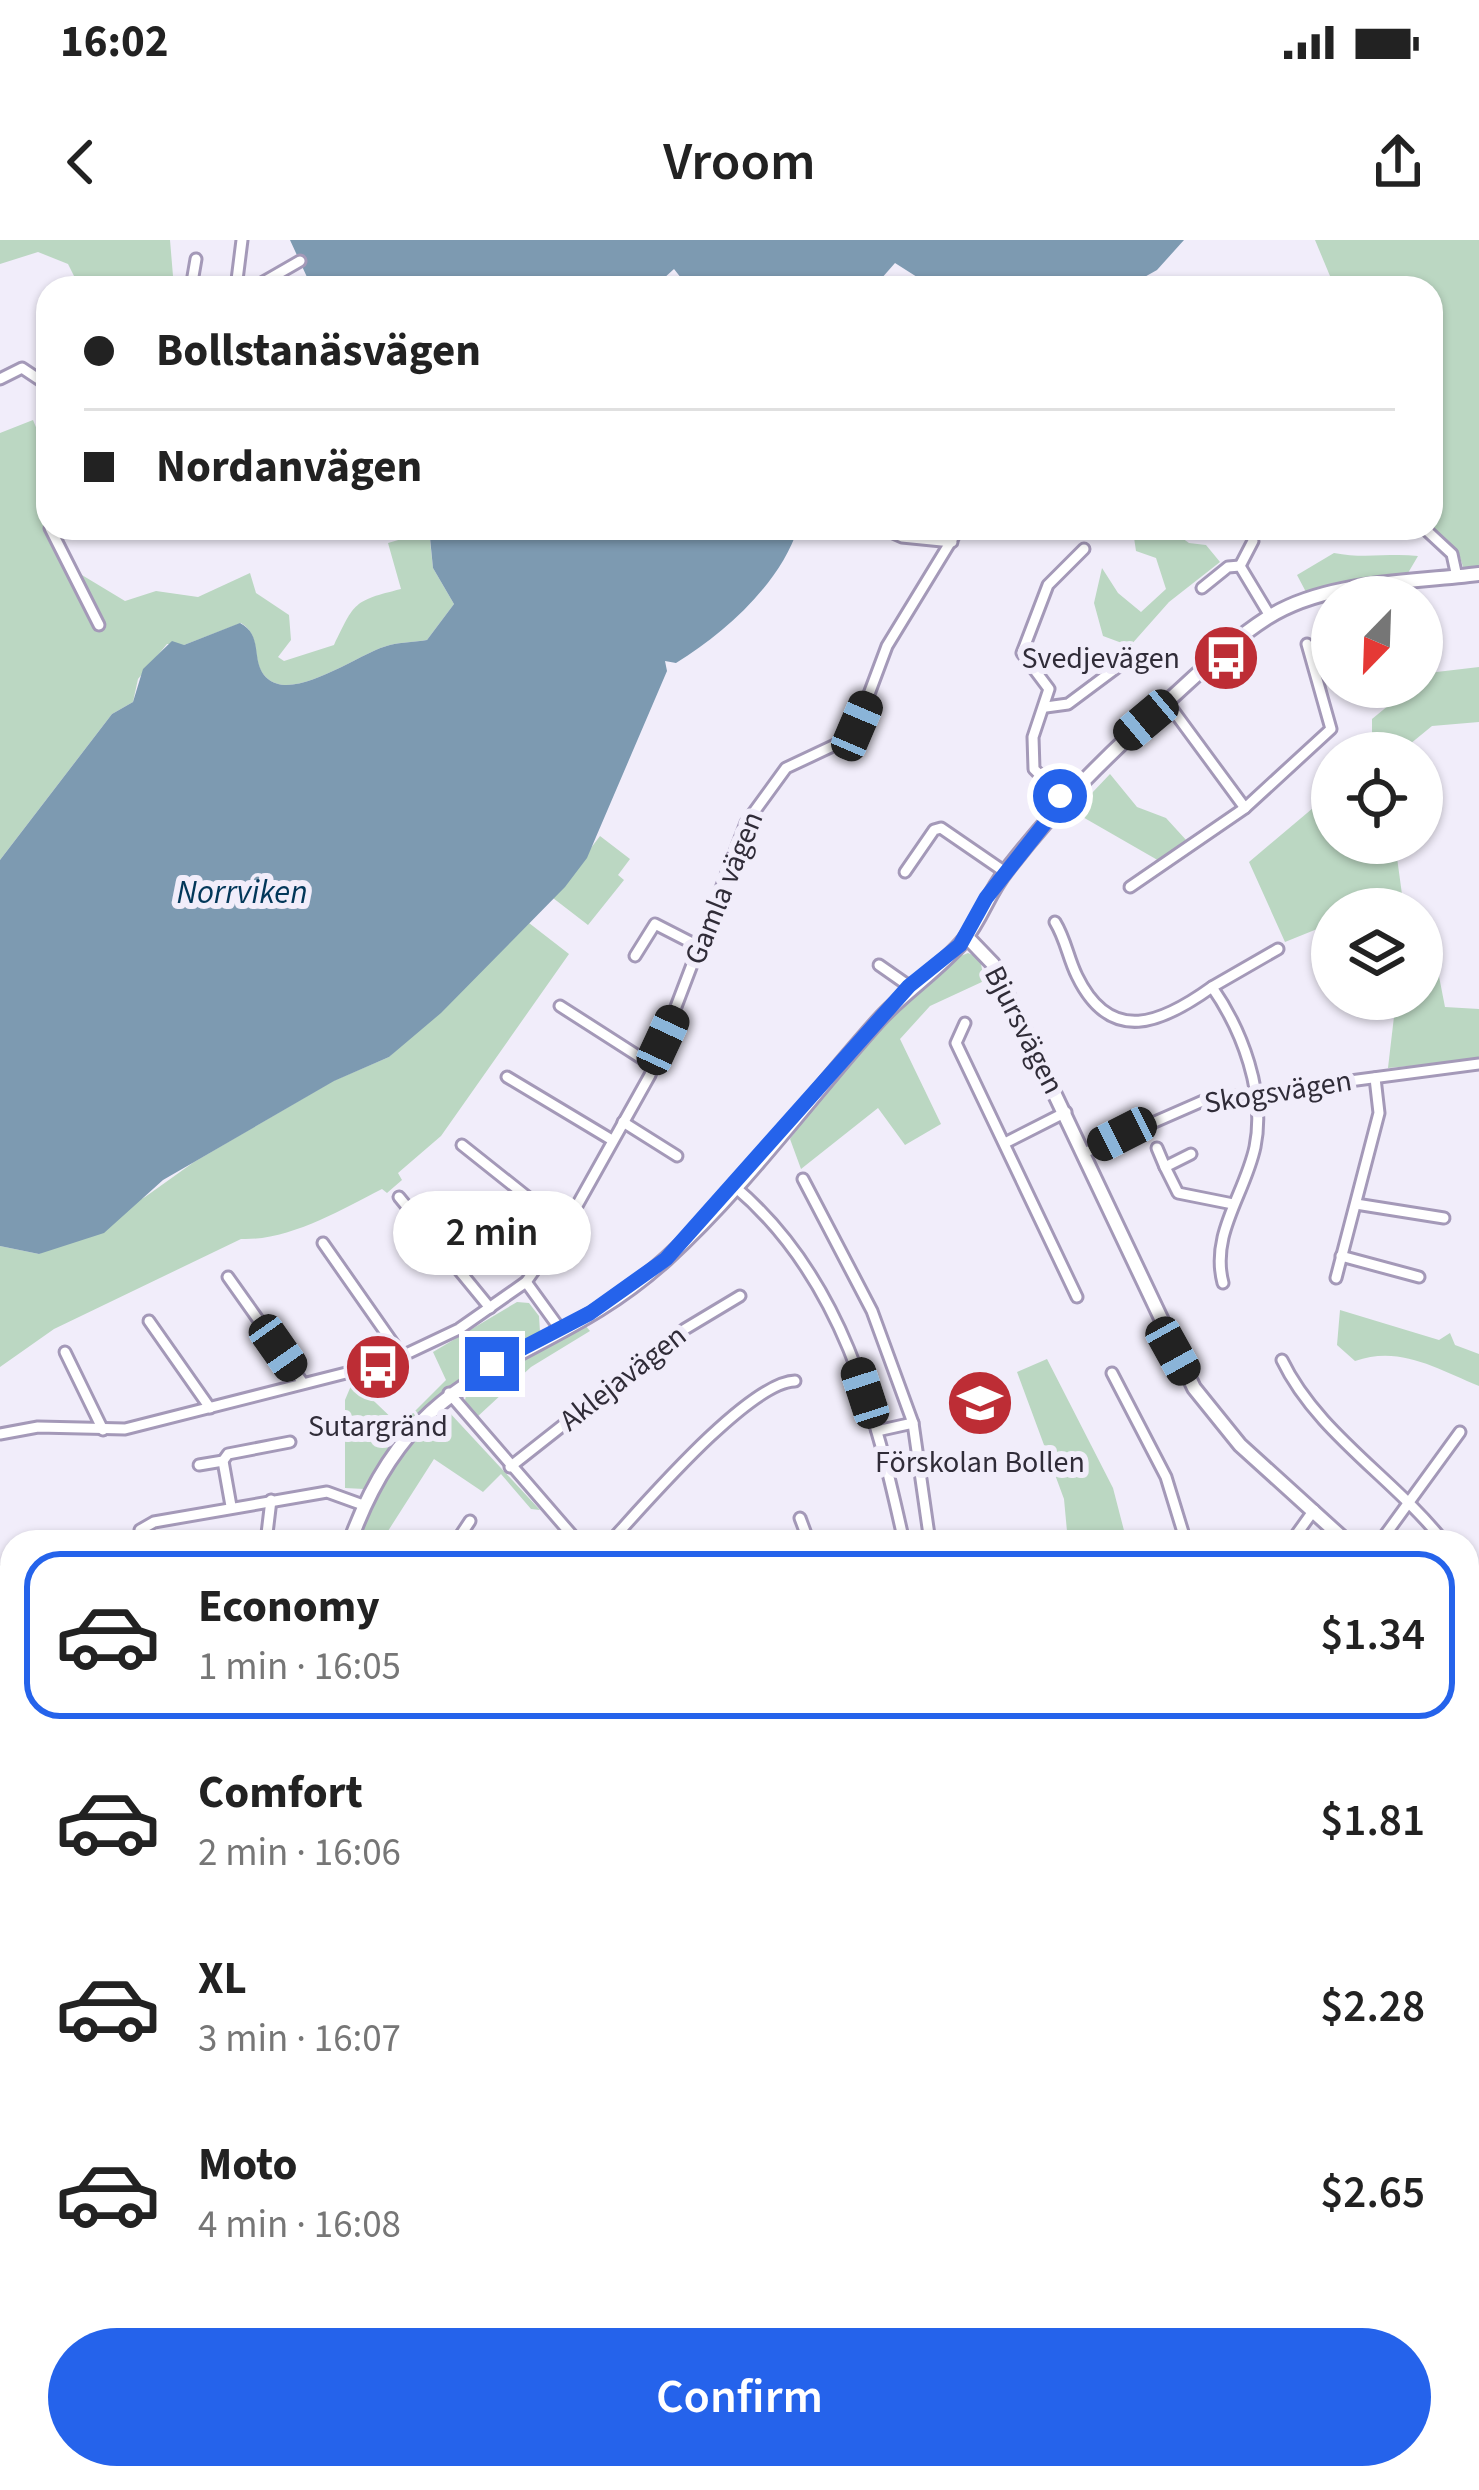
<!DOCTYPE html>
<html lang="en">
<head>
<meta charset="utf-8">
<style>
  :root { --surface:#fff; --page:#f6f6f6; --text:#222; --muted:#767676; --line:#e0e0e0; --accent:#2563eb }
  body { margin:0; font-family:"Source Sans 3",sans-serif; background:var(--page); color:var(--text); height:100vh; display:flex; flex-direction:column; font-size:45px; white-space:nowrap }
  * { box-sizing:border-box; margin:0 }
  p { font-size:39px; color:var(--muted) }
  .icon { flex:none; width:66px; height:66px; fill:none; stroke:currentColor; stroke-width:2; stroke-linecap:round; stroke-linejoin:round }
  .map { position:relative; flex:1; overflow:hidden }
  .details { position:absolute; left:0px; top:1290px; width:1479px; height:960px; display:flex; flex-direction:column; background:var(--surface); border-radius:36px 36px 0 0; box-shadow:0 3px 9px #0004 }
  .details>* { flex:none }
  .guide { position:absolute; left:36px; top:36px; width:1407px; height:264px; border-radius:36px; box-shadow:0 3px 9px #0004; display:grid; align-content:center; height:264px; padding:0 48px; background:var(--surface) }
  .needle { width:78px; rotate:203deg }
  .fabs { position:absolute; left:1311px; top:336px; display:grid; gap:24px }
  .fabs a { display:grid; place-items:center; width:132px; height:132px; border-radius:50%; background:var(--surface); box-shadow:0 3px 9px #0004; font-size:60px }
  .end { position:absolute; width:54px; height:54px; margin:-27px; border:15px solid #2563eb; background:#fff; box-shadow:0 0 0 6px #fff }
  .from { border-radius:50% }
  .bubble { position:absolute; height:84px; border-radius:42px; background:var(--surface); box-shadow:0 3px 9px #0004; font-size:39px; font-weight:600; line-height:84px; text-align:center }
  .car { position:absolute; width:36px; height:72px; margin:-36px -18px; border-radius:15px; box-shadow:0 0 9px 3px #0007; background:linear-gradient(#222 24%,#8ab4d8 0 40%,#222 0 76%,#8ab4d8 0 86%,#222 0) }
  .guide b { display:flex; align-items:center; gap:42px; height:114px; font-size:45px }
  .guide b+b { border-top:3px solid var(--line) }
  .guide i { width:30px; height:30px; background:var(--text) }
  ul { padding:21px 0 0; list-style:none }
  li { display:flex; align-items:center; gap:36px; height:168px; margin:0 24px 18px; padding:0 24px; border:6px solid transparent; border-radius:36px }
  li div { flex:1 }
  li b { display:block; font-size:45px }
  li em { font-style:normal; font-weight:600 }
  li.active { border-color:var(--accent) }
  li>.icon { width:108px; height:108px; stroke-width:1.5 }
  .action { display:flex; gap:24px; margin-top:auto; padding:24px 48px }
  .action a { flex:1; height:138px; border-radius:72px; background:var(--accent); color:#fff; font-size:48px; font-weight:600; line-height:138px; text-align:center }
  .status { display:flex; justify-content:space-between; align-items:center; height:84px; padding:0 60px; background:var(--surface); direction:ltr }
  .status svg { height:33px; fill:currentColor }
  header { display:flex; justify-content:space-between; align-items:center; height:156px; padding:0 48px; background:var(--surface); font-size:54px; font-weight:600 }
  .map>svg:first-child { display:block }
  .green { fill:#bbd7c2 }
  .water { fill:#7d9ab1 }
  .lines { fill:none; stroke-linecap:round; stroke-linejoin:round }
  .street-casing { stroke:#a499b8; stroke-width:15 }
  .secondary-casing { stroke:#a499b8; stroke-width:18 }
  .street { stroke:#fff; stroke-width:9 }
  .secondary { stroke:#fff; stroke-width:12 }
  .route { stroke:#2563eb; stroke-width:15 }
  .labels { text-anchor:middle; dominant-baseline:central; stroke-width:12; stroke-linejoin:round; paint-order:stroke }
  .poi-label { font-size:30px; fill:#302c38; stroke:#f1edfa }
  .street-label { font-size:30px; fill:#302c38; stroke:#f1edfa }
  .water-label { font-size:33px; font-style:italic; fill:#023759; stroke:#f1edfa }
</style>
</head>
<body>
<div class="status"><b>16:02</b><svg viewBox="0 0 49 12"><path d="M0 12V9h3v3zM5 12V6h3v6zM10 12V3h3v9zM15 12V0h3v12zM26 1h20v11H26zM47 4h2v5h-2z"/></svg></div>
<header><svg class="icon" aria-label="back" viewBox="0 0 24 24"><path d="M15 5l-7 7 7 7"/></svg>Vroom<svg class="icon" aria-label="share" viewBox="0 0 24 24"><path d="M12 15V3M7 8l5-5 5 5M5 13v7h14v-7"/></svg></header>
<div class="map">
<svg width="1479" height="2250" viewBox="0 0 1479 2250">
  <rect width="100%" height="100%" fill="#f1edfa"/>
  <g class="green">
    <path d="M0,0h170l4,48h-94l-12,-24 -30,-12 -38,12z"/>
    <path d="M1315,0h164v326l-15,4 -6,-19 -27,-25v-238h-96z"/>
    <path d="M33,180l5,12 10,-2 1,108 13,25 63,38 31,-10 42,6 52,-24 6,20 33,22 2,25 -13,17 6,4 50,-16c21,-43 19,-44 67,-56l-13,-46 41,-12 4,37 21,36 -27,36c-12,2 -25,2 -37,5 -30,7 -94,57 -122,34 -19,-16 -4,-42 -27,-56l-57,22 -17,-1 -29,35 -5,23 -21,12 -112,146v-427z"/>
    <path d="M1168,288l21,15 17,2 14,17 -51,40 -39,44 -27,-10 -9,-33 8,-35 16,25 23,19 25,-23 -10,-31 -20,-7 -3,-20z"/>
    <path d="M1334,313c29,6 55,0 84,3l-10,17 -102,19 -9,-17z"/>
    <path d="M1479,427v55l-47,4 -33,27h-27v-34l39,-32h11l6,-14z"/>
    <path d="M1110,534l27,33 29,11 21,23 -26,21 -87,-50z"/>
    <path d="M1332,552v51h63l9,66h-72v14l-47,19 -36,-80z"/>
    <path d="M600,596l30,23 -12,16 6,5 -36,45 -35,-27z"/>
    <path d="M529,683l40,31 -128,182 -43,37 4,7 -15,13 -5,-4c-43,22 -94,52 -141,50l-187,90 -54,38v-121l39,8 106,-57 49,-35 139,-81 56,-24z"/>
    <path d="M1422,703l14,18 9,46 34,2v51l-91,8 7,-60 -5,-9h32z"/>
    <path d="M968,713l12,5 4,23 -54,25 -30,33 41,85 -36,21 -27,-37 -77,61 -11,-30c47,-63 101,-158 178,-186z"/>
    <path d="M517,1062l12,1 10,13 1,16c-83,45 -124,80 -176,157l-19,-1v-88l8,-19 47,45 46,-46 -13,-28z"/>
    <path d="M1340,1070l99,30 11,-7 5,12 24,9v32c-42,-17 -79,-41 -124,-25l-18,-16z"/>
    <path d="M584,1084l6,7 -59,36 -55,51 -11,-18 2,-8z"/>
    <path d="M1047,1119l66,129 14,54h-59l-4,-43 -47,-127z"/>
    <path d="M448,1171l92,99 -9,-1 -30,-35 -18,18 -49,-33 -53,83h-23c15,-39 49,-116 90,-131z"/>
    <path d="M12,1433v175l-12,-10v-164z"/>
    <path d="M598,2238h170l-54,12h-171z"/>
    <path d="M836,2238h179l-7,12h-167z"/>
  </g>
  <g class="water">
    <path d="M290,0h894l-27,30 -32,18 -102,-5 -24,5 -19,-8 -52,4 -33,-21 -14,16 -38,-3 -30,12h-124l-15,-19 -11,10 9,9h-360z"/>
    <path d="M429,288h369c-18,56 -74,106 -122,135l-11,-2 2,10 -80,187 -22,29 -124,126 -52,44 -55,24 -171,99 -59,53 -65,21 -39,-8v-386l112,-146 21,-12 10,-33 29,-28 12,4 56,-22c25,13 9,40 28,56 28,23 92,-27 122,-34 12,-3 25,-3 37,-5l27,-36 -21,-36z"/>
  </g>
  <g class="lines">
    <defs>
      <g id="street">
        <path d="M191,48l5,-29"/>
        <path d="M236,48l6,-48"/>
        <path d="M253,48l47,-27"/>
        <path d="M0,139l22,-11 18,12 8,-3"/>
        <path d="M50,288l49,97"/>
        <path d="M882,288l20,9 50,5"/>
        <path d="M1424,288l28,26 5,23"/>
        <path d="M1240,326l13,-25"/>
        <path d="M1202,348l26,-21 12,-1 30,50"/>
        <path d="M1167,462l78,106 86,-79 -24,-85"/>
        <path d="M1046,467l22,-3 59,-44"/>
        <path d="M1064,559l-30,-30 -1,-32 16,-48 -27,-36 26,-68 36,-36"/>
        <path d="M905,632l29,-42 7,-2 64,44"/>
        <path d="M1130,647l115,-79"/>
        <path d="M1055,682c11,18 13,36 22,54 34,70 85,47 135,11 30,43 54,106 43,160 -10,47 -45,87 -32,136"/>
        <path d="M635,716l20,-32 43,22"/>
        <path d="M879,725l30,21"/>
        <path d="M1212,747l66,-38"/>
        <path d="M560,766l92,59"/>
        <path d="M965,783l-9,20 121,254"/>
        <path d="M507,837l105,63"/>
        <path d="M623,882l54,34"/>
        <path d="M1005,903l61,-31"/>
        <path d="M462,905l103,82"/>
        <path d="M1157,908l8,19"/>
        <path d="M1086,912l119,-52 274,-36"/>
        <path d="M1191,914l-26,13 13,26 55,11"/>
        <path d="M803,939l69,132 41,112 17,119"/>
        <path d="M734,946c108,91 141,225 170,356"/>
        <path d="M399,957l91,111"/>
        <path d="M1356,964l88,14"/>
        <path d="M323,1003l79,113"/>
        <path d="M1341,1016l78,21"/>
        <path d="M228,1037l75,106"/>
        <path d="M1336,1038l43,-165 -4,-35"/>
        <path d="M526,1042l39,-55 85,-152 96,-252 40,-55 51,-24 20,-18 30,-80 72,-118"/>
        <path d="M149,1081l61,87"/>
        <path d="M65,1112l38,78"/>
        <path d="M1282,1120c35,73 113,119 162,182"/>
        <path d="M1112,1133l54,104 20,65"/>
        <path d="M449,1153l129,149"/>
        <path d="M877,1191l36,-8"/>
        <path d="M0,1194l38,-7 87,2 225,-57 52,-16 57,-27 67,-47 34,47"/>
        <path d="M199,1225l24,-4"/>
        <path d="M510,1227l175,-138 55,-33"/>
        <path d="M231,1266l-8,-45 5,-7 62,-12"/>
        <path d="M800,1278l9,24"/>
        <path d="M140,1290l14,-8 173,-30 36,13"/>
        <path d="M266,1302l5,-42"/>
        <path d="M456,1302l14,-21"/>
        <path d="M610,1302c34,-37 139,-160 185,-161"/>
        <path d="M1291,1302l23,-32"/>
        <path d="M1380,1302l80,-110"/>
        <path d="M1467,1331l12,15"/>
        <path d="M0,1333l12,-5"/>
        <path d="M4,1739l8,15"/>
        <path d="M0,1810l12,-19"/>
        <path d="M0,1819l12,23"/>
        <path d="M1467,1999l12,2"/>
        <path d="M0,2100l12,23"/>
        <path d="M1467,2141h12"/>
        <path d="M0,2182l12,-6"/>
        <path d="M86,2238l13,12"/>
        <path d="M246,2238l9,12"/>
        <path d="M321,2238l9,12"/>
        <path d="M1365,2238l1,12"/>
        <path d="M132,2240l1,-2"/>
        <path d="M347,2250l35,-12"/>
      </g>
      <g id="secondary">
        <path d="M967,697l26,27 201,424 46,57 107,97"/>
        <path d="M350,1302c68,-191 191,-169 316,-283 78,-71 142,-160 212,-238 26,-29 61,-51 86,-81 17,-21 25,-48 42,-69 52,-67 100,-115 163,-171 31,-28 62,-59 98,-82 60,-38 144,-35 212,-44"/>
        <path d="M1467,1483l12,16"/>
        <path d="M1467,2053l12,-1"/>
        <path d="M146,2250l12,-12"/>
      </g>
    </defs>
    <use href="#street" class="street-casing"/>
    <use href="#secondary" class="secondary-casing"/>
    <use href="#street" class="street"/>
    <use href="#secondary" class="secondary"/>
  </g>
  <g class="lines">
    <path class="route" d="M492,1124l98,-51 76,-54 243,-273 51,-41 26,-47 78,-99 -4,-3"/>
  </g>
  <defs>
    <symbol id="bus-disc" viewBox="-11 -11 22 22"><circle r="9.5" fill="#bd2d35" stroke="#f1edfa"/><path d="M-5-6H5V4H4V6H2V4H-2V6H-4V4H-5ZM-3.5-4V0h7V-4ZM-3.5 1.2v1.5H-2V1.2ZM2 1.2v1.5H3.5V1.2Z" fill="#fff"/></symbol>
    <symbol id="school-disc" viewBox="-11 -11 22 22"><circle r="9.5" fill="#bd2d35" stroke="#f1edfa"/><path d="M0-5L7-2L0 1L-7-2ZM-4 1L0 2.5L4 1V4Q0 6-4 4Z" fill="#fff"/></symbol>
  </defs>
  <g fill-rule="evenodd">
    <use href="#bus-disc" x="1188" y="380" width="76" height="76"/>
    <use href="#bus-disc" x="340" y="1089" width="76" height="76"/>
    <use href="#school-disc" x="942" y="1125" width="76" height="76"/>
  </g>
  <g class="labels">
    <g class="poi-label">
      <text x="1180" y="418" text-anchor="end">Svedjevägen</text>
      <text x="378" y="1186">Sutargränd</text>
      <text x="980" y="1222">Förskolan Bollen</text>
    </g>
    <g class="street-label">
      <text transform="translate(724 648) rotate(-68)">Gamla vägen</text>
      <text transform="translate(1024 790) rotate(63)">Bjursvägen</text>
      <text transform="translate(1278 852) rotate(-9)">Skogsvägen</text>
      <text transform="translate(623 1138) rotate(-38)">Aklejavägen</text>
    </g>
    <g class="water-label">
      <text x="242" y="652">Norrviken</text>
    </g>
  </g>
</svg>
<div class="fabs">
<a><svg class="needle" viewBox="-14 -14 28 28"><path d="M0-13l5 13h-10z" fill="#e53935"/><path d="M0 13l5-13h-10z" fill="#767676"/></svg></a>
<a><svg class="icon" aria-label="locate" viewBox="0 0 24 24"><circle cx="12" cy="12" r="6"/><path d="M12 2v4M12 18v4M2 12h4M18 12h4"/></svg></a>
<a><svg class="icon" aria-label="layers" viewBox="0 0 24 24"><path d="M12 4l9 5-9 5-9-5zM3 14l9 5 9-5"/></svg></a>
</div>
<i class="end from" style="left:1060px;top:556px"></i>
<i class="end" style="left:492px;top:1124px"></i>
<div class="bubble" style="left:393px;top:951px;width:198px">2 min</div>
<i class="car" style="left:1146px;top:480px;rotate:230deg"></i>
<i class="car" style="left:857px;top:486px;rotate:23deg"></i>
<i class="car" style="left:663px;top:800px;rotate:25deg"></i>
<i class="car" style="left:1122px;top:894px;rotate:243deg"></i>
<i class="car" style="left:278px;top:1108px;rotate:145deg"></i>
<i class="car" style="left:1173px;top:1111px;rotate:151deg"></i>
<i class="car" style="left:865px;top:1153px;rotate:342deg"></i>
<div class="guide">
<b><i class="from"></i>Bollstanäsvägen</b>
<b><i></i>Nordanvägen</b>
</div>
<section class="details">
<ul>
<li class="active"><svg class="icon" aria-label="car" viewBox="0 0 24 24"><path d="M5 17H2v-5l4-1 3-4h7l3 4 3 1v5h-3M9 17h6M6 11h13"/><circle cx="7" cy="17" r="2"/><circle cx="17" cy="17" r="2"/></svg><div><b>Economy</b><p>1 min · 16:05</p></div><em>$1.34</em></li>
<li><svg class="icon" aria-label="car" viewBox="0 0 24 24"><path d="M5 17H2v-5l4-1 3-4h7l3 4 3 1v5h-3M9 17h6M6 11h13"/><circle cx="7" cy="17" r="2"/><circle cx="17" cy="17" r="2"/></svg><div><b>Comfort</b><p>2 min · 16:06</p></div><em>$1.81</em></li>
<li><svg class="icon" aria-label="car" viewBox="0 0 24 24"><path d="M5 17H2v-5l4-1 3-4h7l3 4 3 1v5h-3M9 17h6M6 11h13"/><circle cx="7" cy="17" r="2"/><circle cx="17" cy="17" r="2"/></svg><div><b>XL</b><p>3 min · 16:07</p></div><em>$2.28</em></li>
<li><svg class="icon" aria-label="car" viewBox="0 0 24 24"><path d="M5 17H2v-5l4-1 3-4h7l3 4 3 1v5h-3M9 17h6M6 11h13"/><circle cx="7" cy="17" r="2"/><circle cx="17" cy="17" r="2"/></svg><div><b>Moto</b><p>4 min · 16:08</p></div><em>$2.65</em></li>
</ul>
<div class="action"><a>Confirm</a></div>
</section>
</div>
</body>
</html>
